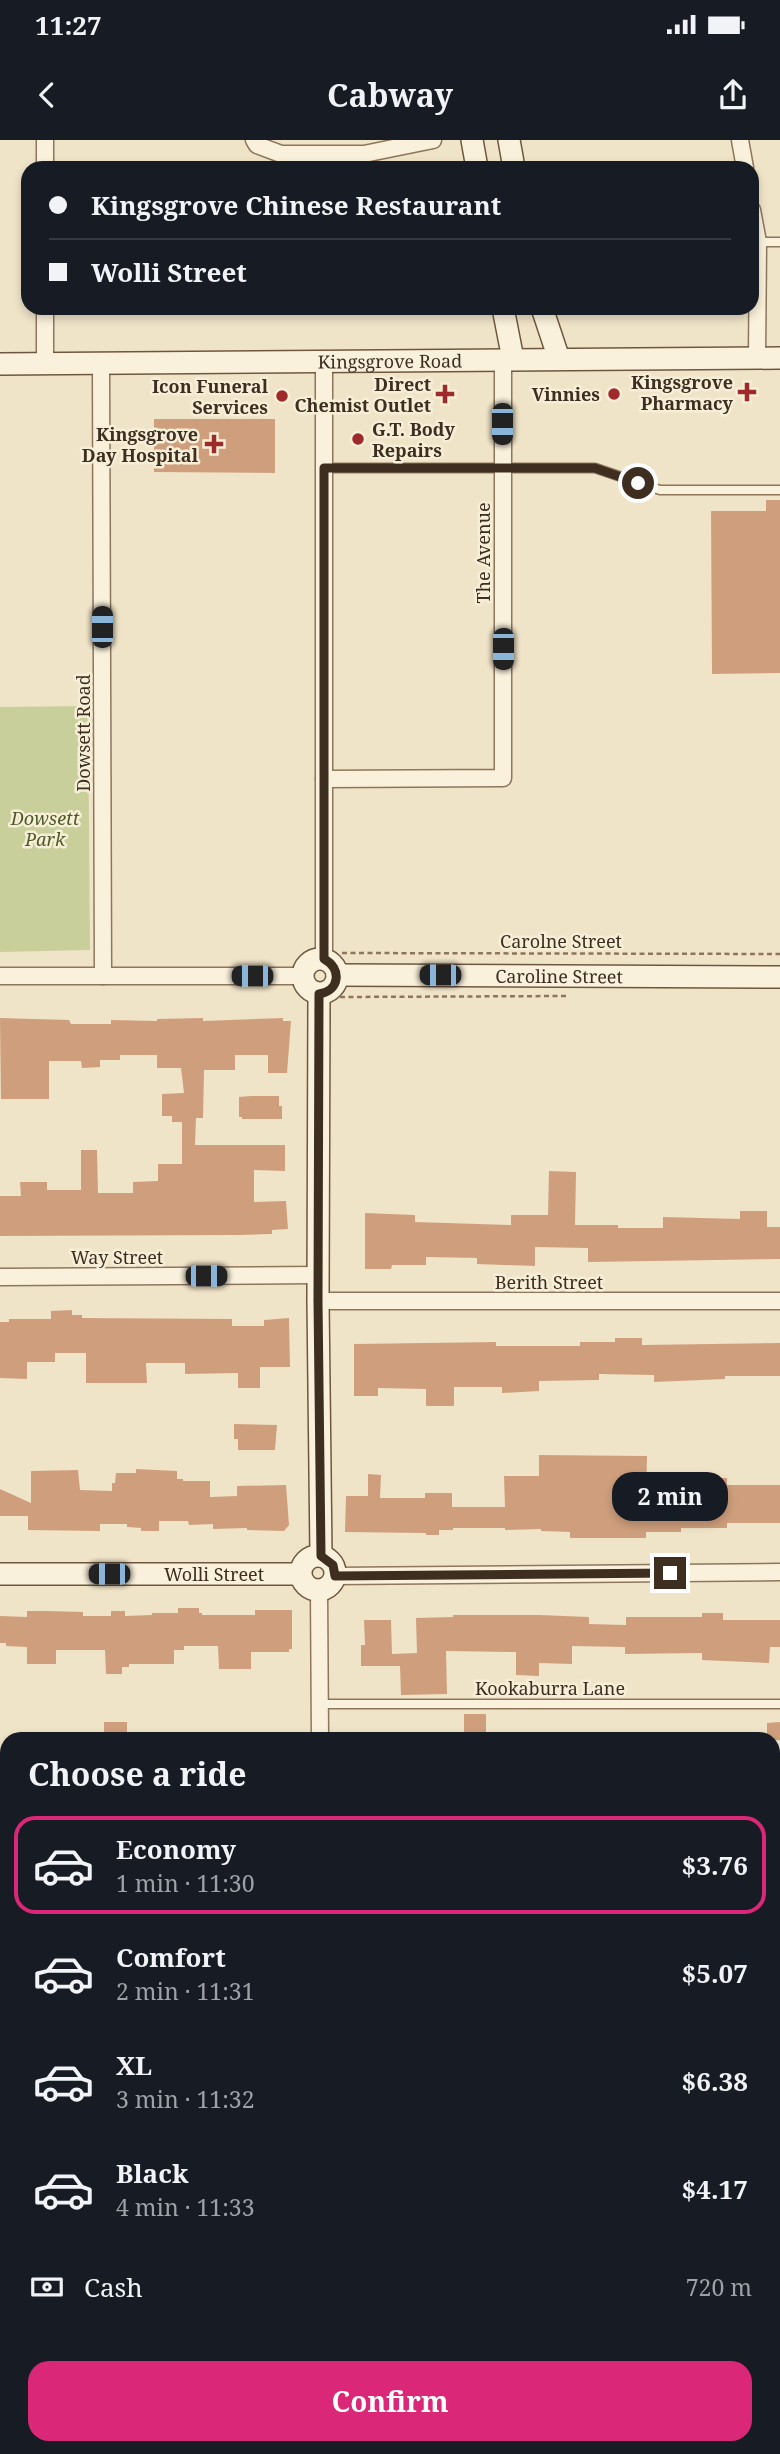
<!DOCTYPE html>
<html lang="en">
<head>
<meta charset="utf-8">
<style>
  :root { --surface:#171b24; --page:#242831; --text:#f1f3f6; --muted:#9ea1a6; --line:#363941; --accent:#db2777 }
  body { margin:0; font-family:"Noto Serif",serif; background:var(--page); color:var(--text); height:100vh; display:flex; flex-direction:column; font-size:26px; white-space:nowrap }
  * { box-sizing:border-box; margin:0 }
  p { font-size:23px; color:var(--muted) }
  .icon { flex:none; width:38px; height:38px; fill:none; stroke:currentColor; stroke-width:2; stroke-linecap:round; stroke-linejoin:round }
  .map { position:relative; flex:1; overflow:hidden }
  .sheet { position:absolute; left:0px; top:1592px; width:780px; height:723px; display:flex; flex-direction:column; background:var(--surface); border-radius:21px 21px 0 0; box-shadow:0 4px 10px #0003 }
  .sheet>* { flex:none }
  .top-card { position:absolute; left:21px; top:21px; width:738px; height:154px; border-radius:21px; box-shadow:0 4px 10px #0003; display:grid; align-content:center; height:154px; padding:0 28px; background:var(--surface) }
  .end { position:absolute; width:32px; height:32px; margin:-16px; border:9px solid #3d2e20; background:#fff; box-shadow:0 0 0 4px #fff }
  .from { border-radius:50% }
  .bubble { position:absolute; height:49px; border-radius:21px; background:var(--surface); box-shadow:0 4px 10px #0003; font-size:23px; font-weight:700; line-height:49px; text-align:center }
  .car { position:absolute; width:21px; height:42px; margin:-21px -10px; border-radius:9px; box-shadow:0 0 5px 2px #0007; background:linear-gradient(#222 24%,#8ab4d8 0 40%,#222 0 76%,#8ab4d8 0 86%,#222 0) }
  .top-card b { display:flex; align-items:center; gap:24px; height:66px; font-size:26px }
  .top-card b+b { border-top:2px solid var(--line) }
  .top-card i { width:18px; height:18px; background:var(--text) }
  ul { padding:0; list-style:none }
  li { display:flex; align-items:center; gap:21px; height:98px; margin:0 14px 10px; padding:0 14px; border:4px solid transparent; border-radius:21px }
  li div { flex:1 }
  li b { display:block; font-size:26px }
  li em { font-style:normal; font-weight:700 }
  li.current { border-color:var(--accent) }
  li>.icon { width:63px; height:63px; stroke-width:1.5 }
  h2 { padding:0 28px; font-size:32px; line-height:84px }
  .pay { display:flex; align-items:center; gap:18px; height:77px; padding:0 28px; font-size:26px }
  .pay p { margin-inline-start:auto }
  .primary-button { display:flex; gap:14px; margin-top:auto; padding:14px 28px }
  .primary-button a { flex:1; height:80px; border-radius:21px; background:var(--accent); color:#fff; font-size:28px; font-weight:700; line-height:80px; text-align:center }
  .status { display:flex; justify-content:space-between; align-items:center; height:49px; padding:0 35px; background:var(--surface); direction:ltr }
  .status svg { height:19px; fill:currentColor }
  header { display:flex; justify-content:space-between; align-items:center; height:91px; padding:0 28px; background:var(--surface); font-size:32px; font-weight:700 }
  .map>svg:first-child { display:block }
  .green { fill:#c9cf9b }
  .building { fill:#cf9f7d }
  .lines { fill:none; stroke-linecap:round; stroke-linejoin:round }
  .lane-casing { stroke:#8d765c; stroke-width:11 }
  .street-casing { stroke:#8d765c; stroke-width:19 }
  .secondary-casing { stroke:#6f573f; stroke-width:24 }
  .path { stroke:#8d765c; stroke-width:2.5; stroke-dasharray:5 3.5; stroke-linecap:butt }
  .lane { stroke:#faf1dc; stroke-width:8 }
  .street { stroke:#faf1dc; stroke-width:16 }
  .secondary { stroke:#faf1dc; stroke-width:21 }
  .route { stroke:#3d2e20; stroke-width:9 }
  .poi-dot { fill:#9e2a2b; stroke:#f7eed8; stroke-width:2.5 }
  .labels { text-anchor:middle; dominant-baseline:central; stroke-width:5; stroke-linejoin:round; paint-order:stroke }
  .street-label { font-size:18px; fill:#3d2e20; stroke:#f7eed8 }
  .poi-label { font-size:18px; font-weight:bold; fill:#3d2e20; stroke:#f7eed8; text-anchor:end }
  .park-label { font-size:18px; font-style:italic; fill:#4d5a26; stroke:#f7eed8 }
</style>
</head>
<body>
<div class="status"><b>11:27</b><svg viewBox="0 0 49 12"><path d="M0 12V9h3v3zM5 12V6h3v6zM10 12V3h3v9zM15 12V0h3v12zM26 1h20v11H26zM47 4h2v5h-2z"/></svg></div>
<header><svg class="icon" aria-label="back" viewBox="0 0 24 24"><path d="M15 5l-7 7 7 7"/></svg>Cabway<svg class="icon" aria-label="share" viewBox="0 0 24 24"><path d="M12 15V3M7 8l5-5 5 5M5 13v7h14v-7"/></svg></header>
<div class="map">
<svg width="780" height="2314" viewBox="0 0 780 2314">
  <rect width="100%" height="100%" fill="#f0e4c8"/>
  <g class="green">
    <path d="M88,566l2,244 -90,2v-245z"/>
    <path d="M780,2124v149l-6,-3v-143z"/>
  </g>
  <g class="building">
    <path d="M154,279h121v54l-121,-1z"/>
    <path d="M766,360h14v173l-68,1 -1,-163h55z"/>
    <path d="M0,878l69,2 2,4h40v-4l46,1v-2l46,-1v3l80,-3v3h8l-4,52h-19v-18h-33v15h-31l-1,48h-7l-1,27h90v26l-31,-1v32l32,-1 2,28 -16,1v4l-32,1 -240,1v-40h21l-1,-14h27v8h34v-40h16l1,43h35v-11l25,-1v-17h24v-42h-10v-6h-10v-22l22,-1 -3,-25h-24v-13h-37v5h-20v7l-18,1 -1,-7h-32v38h-48z"/>
    <path d="M251,956h28v10h3v13h-40v-2h-3v-20z"/>
    <path d="M549,1031l27,1 -1,53h43v3h45v-11l77,2v-8h27v16h13v32l-192,3v-14l-53,-1v19l-58,-2v-6l-51,-1v8h-34l-1,4h-26v-56l50,2v7l96,3v-10h37z"/>
    <path d="M72,1170v5h10v3l150,1v7h32v-6l25,-2 1,49h-30v21h-22v-15l-53,1v-11h-39l1,20h-61v-30h-31v9h-28v17l-27,-1v-56h9v-3h42v-8z"/>
    <path d="M615,1198h27v7l138,-2v33h-55v3l-71,3v-7l-55,-1v6l-60,1v10l-37,2v-6h-48v19h-28v-17l-48,-1v8h-24v-52l142,-2v4h84v-4h35z"/>
    <path d="M234,1284l43,1 -2,25h-37v-11h-4z"/>
    <path d="M539,1315l108,1 -1,41 47,1v-20h34v7h53v38h-53v5h-46v4h-35v6h-76v-6l-29,-1v-2l-36,1v-2h-52v2h-14v5h-13v-2l-81,-1 1,-36h22v-22l13,1 -1,23h45v-5h27v14h53l-1,-31h35z"/>
    <path d="M136,1329l41,2v8h6v2h27v16l27,-1v-10l49,-1 3,40 -5,6 -37,-1v-2l-34,1v-5l-24,1 -1,-4h-29v10h-18v-3l-14,-1v-3h-27v7l-72,-1v-14h-28v-27l31,14v-32l47,-1 2,20 32,1v-8h3l1,-10h20z"/>
    <path d="M178,1468h21v5h3v2h53v-5h37v39h-3v3h-38v17h-32l-1,-23h-34v4h-10v14h-45v3h-7v7h-16l-1,-24h-49v14h-29v-17l-21,-1v-3h-6v-27l27,1v-6h19l37,1v4h28v-5h14v5l27,-1v-2h26z"/>
    <path d="M702,1473h21v7h57v27h-10l-1,16 -67,-3v-7l-77,1v-7l-53,-1v18l-33,-1v13l-23,-1v-23l-70,-1 1,43 -46,1 -1,-29h-39v-21h4l-1,-25h27l1,34 25,-1 -1,-35 37,-1v-2h86l50,2v7l37,1v-8h76z"/>
    <rect x="464" y="1574" width="22" height="26"/>
    <rect x="104" y="1582" width="23" height="18"/>
    <path d="M780,1582v18h-13v-17z"/>
  </g>
  <g class="lines">
    <defs>
      <g id="lane">
        <path d="M755,102h25"/>
        <path d="M324,328h271l65,22h120"/>
        <path d="M319,1564h461"/>
      </g>
      <g id="street">
        <path d="M45,0v28"/>
        <path d="M254,0l3,5 24,9h83l69,-14"/>
        <path d="M740,0l5,28"/>
        <path d="M752,70l6,32 -1,116"/>
        <path d="M324,220v599"/>
        <path d="M101,223l2,613"/>
        <path d="M45,224v-56"/>
        <path d="M324,639l179,-1v-418"/>
        <path d="M0,836h302"/>
        <path d="M0,1137l318,-2"/>
        <path d="M318,1161h462"/>
        <path d="M335,1436l445,-4"/>
        <path d="M319,1451l1,149"/>
        <path d="M0,1696h7"/>
        <path d="M774,1696h6"/>
        <path d="M774,1914l6,-4"/>
        <path d="M0,1957h7"/>
        <path d="M774,2110l6,-2"/>
        <path d="M0,2222h7"/>
        <path d="M774,2288l6,3"/>
        <path d="M541,2308l2,6"/>
        <path d="M320,2314v-6"/>
      </g>
      <g id="secondary">
        <path d="M472,0l5,28"/>
        <path d="M509,0l5,28"/>
        <path d="M503,168l10,51"/>
        <path d="M542,168l17,51"/>
        <path id="s1" d="M0,224l780,-6"/>
        <circle cx="320" cy="836" r="17"/>
        <path id="s2" d="M337,835l443,2"/>
        <path d="M319,854l-1,307 3,255"/>
        <circle cx="318" cy="1433" r="17"/>
        <path id="s3" d="M0,1434h300"/>
      </g>
    </defs>
    <use href="#lane" class="lane-casing"/>
    <use href="#street" class="street-casing"/>
    <use href="#secondary" class="secondary-casing"/>
    <g class="path">
      <path d="M342,813l438,1"/>
      <path d="M340,857l227,-1"/>
    </g>
    <use href="#lane" class="lane"/>
    <use href="#street" class="street"/>
    <use href="#secondary" class="secondary"/>
  </g>
  <g class="lines">
    <path class="route" d="M638,343l-43,-15h-271v491c18,9 16,32 -5,35l-1,307 3,255 12,9 2,11 335,-3"/>
  </g>
  <g class="poi-dot">
    <path d="M743.5 241.5h7v7h7v7h-7v7h-7v-7h-7v-7h7z"/>
    <path d="M441.5 243.5h7v7h7v7h-7v7h-7v-7h-7v-7h7z"/>
    <circle cx="614" cy="254" r="7"/>
    <circle cx="282" cy="256" r="7"/>
    <circle cx="358" cy="299" r="7"/>
    <path d="M210.5 293.5h7v7h7v7h-7v7h-7v-7h-7v-7h7z"/>
  </g>
  <g class="labels">
    <g class="street-label">
      <text stroke="none"><textPath href="#s1" startOffset="390">Kingsgrove Road</textPath></text>
      <text transform="translate(483 413) rotate(-90)">The Avenue</text>
      <text transform="translate(83 593) rotate(-90)">Dowsett Road</text>
      <text x="561" y="801">Carolne Street</text>
      <text stroke="none"><textPath href="#s2" startOffset="222">Caroline Street</textPath></text>
      <text x="117" y="1117">Way Street</text>
      <text x="549" y="1142">Berith Street</text>
      <text stroke="none"><textPath href="#s3" startOffset="214">Wolli Street</textPath></text>
      <text x="550" y="1548">Kookaburra Lane</text>
    </g>
    <g class="poi-label">
      <text x="733" y="242">Kingsgrove<tspan x="733" dy="21">Pharmacy</tspan></text>
      <text x="431" y="244">Direct<tspan x="431" dy="21">Chemist Outlet</tspan></text>
      <text x="268" y="246">Icon Funeral<tspan x="268" dy="21">Services</tspan></text>
      <text x="600" y="254">Vinnies</text>
      <text x="372" y="289" text-anchor="start">G.T. Body<tspan x="372" dy="21">Repairs</tspan></text>
      <text x="198" y="294">Kingsgrove<tspan x="198" dy="21">Day Hospital</tspan></text>
    </g>
    <g class="park-label">
      <text x="45" y="678">Dowsett<tspan x="45" dy="21">Park</tspan></text>
    </g>
  </g>
</svg>
<i class="end from" style="left:638px;top:343px"></i>
<i class="end" style="left:670px;top:1433px"></i>
<div class="bubble" style="left:612px;top:1332px;width:116px">2 min</div>
<i class="car" style="left:502px;top:284px;rotate:180deg"></i>
<i class="car" style="left:102px;top:487px;rotate:0deg"></i>
<i class="car" style="left:503px;top:509px;rotate:180deg"></i>
<i class="car" style="left:440px;top:835px;rotate:270deg"></i>
<i class="car" style="left:252px;top:836px;rotate:270deg"></i>
<i class="car" style="left:206px;top:1136px;rotate:90deg"></i>
<i class="car" style="left:109px;top:1434px;rotate:270deg"></i>
<div class="top-card">
<b><i class="from"></i>Kingsgrove Chinese Restaurant</b>
<b><i></i>Wolli Street</b>
</div>
<section class="sheet">
<h2>Choose a ride</h2>
<ul>
<li class="current"><svg class="icon" aria-label="car" viewBox="0 0 24 24"><path d="M5 17H2v-5l4-1 3-4h7l3 4 3 1v5h-3M9 17h6M6 11h13"/><circle cx="7" cy="17" r="2"/><circle cx="17" cy="17" r="2"/></svg><div><b>Economy</b><p>1 min · 11:30</p></div><em>$3.76</em></li>
<li><svg class="icon" aria-label="car" viewBox="0 0 24 24"><path d="M5 17H2v-5l4-1 3-4h7l3 4 3 1v5h-3M9 17h6M6 11h13"/><circle cx="7" cy="17" r="2"/><circle cx="17" cy="17" r="2"/></svg><div><b>Comfort</b><p>2 min · 11:31</p></div><em>$5.07</em></li>
<li><svg class="icon" aria-label="car" viewBox="0 0 24 24"><path d="M5 17H2v-5l4-1 3-4h7l3 4 3 1v5h-3M9 17h6M6 11h13"/><circle cx="7" cy="17" r="2"/><circle cx="17" cy="17" r="2"/></svg><div><b>XL</b><p>3 min · 11:32</p></div><em>$6.38</em></li>
<li><svg class="icon" aria-label="car" viewBox="0 0 24 24"><path d="M5 17H2v-5l4-1 3-4h7l3 4 3 1v5h-3M9 17h6M6 11h13"/><circle cx="7" cy="17" r="2"/><circle cx="17" cy="17" r="2"/></svg><div><b>Black</b><p>4 min · 11:33</p></div><em>$4.17</em></li>
</ul>
<div class="pay"><svg class="icon" aria-label="cash" viewBox="0 0 24 24"><path d="M3 7h18v10H3z"/><circle cx="12" cy="12" r="2"/></svg>Cash<p>720 m</p></div>
<div class="primary-button"><a>Confirm</a></div>
</section>
</div>
</body>
</html>
